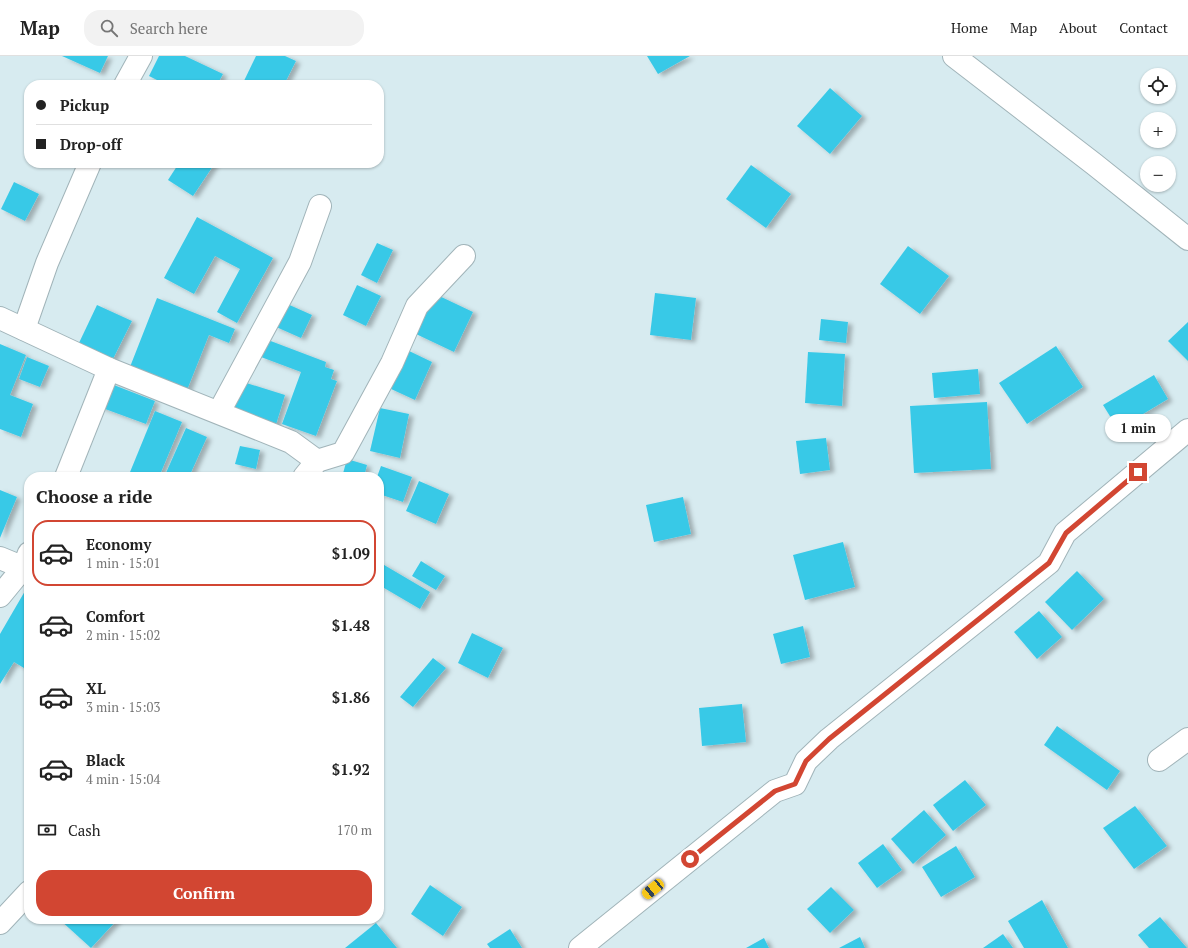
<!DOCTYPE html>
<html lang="en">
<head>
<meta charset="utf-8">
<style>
  :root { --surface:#fff; --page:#f2f2f2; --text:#222; --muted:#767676; --line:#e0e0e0; --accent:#d24632 }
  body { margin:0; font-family:"PT Serif",serif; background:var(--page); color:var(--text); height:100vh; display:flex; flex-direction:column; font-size:15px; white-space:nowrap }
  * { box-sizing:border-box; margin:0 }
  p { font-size:13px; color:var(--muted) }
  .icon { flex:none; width:22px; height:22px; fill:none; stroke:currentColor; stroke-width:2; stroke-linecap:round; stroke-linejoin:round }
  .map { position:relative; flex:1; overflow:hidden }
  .panel { position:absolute; left:24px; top:416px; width:360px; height:452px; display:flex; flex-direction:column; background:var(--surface); border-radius:16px; box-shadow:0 1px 3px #0004 }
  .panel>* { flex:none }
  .hud { position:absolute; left:24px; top:24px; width:360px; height:88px; border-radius:16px; box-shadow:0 1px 3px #0004; display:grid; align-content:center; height:88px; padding:0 12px; background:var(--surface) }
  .buttons { position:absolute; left:1140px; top:12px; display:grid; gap:8px }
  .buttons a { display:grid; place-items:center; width:36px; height:36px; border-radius:50%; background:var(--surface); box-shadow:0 1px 3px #0004; font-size:20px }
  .end { position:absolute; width:18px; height:18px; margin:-9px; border:5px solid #d24632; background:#fff; box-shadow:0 0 0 2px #fff }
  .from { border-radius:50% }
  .bubble { position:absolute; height:28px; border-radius:14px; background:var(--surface); box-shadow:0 1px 3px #0004; font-size:13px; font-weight:700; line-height:28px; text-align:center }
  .car { position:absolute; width:12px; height:24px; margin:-12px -6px; border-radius:5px; box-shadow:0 0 3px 1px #0007; background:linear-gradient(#f5c518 24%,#345 0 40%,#f5c518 0 76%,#345 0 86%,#f5c518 0) }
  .hud b { display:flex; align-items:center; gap:14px; height:38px; font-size:15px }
  .hud b+b { border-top:1px solid var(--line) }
  .hud i { width:10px; height:10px; background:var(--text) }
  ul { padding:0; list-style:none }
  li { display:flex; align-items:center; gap:12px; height:66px; margin:0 8px 6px; padding:0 4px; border:2px solid transparent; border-radius:16px }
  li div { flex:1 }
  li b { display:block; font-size:15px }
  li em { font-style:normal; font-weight:700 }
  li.selected { border-color:var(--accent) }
  li>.icon { width:36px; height:36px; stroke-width:1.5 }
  h2 { padding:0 12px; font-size:18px; line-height:48px }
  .pay { display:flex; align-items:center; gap:10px; height:44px; padding:0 12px; font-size:15px }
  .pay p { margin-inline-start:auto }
  .primary-button { display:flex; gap:8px; margin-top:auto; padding:8px 12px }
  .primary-button a { flex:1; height:46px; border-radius:16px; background:var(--accent); color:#fff; font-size:16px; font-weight:700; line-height:46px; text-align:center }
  header { display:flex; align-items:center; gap:24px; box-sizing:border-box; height:56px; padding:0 20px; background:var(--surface); border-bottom:1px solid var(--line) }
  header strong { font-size:19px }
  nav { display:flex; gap:22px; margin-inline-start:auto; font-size:14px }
  .search { width:280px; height:36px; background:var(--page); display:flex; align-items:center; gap:10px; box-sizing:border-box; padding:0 14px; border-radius:16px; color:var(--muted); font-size:15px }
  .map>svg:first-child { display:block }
  .building { fill:#39c9e7; filter:url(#shadow) }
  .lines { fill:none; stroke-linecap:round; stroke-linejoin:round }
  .minor-casing { stroke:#a1b4b9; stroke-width:24 }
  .minor { stroke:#fff; stroke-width:22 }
  .route { stroke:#d24632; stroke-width:5 }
</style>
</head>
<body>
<header>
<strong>Map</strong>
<div class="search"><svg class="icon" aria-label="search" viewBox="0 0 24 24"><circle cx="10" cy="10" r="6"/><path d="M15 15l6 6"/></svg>Search here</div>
<nav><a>Home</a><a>Map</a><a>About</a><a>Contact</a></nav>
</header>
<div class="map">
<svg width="1188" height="892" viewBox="0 0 1188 892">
  <defs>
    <filter id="shadow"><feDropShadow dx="4.5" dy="2.5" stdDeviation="2" flood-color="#0004"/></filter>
  </defs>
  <rect width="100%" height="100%" fill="#d7ebf0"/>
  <g class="building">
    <path d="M62,0h46l-8,17z"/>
    <path d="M159,0h26l38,18 -6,11h-50l-18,-9z"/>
    <path d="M256,0h29l11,5 -12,24h-42z"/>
    <path d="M647,0h43l-32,18z"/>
    <path d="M830,32l32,28 -32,38 -33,-28z"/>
    <path d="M179,107h36l-22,33 -25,-16z"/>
    <path d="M751,109l40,29 -25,34 -40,-29z"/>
    <path d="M14,126l25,12 -14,27 -24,-12z"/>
    <path d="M197,161l76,41 -36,65 -20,-11 23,-43 -25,-13 -21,38 -30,-16z"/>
    <path d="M377,187l16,7 -16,33 -16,-8z"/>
    <path d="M908,190l41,30 -29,38 -40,-30z"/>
    <path d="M357,229l24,11 -15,30 -23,-11z"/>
    <path d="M655,237l41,5 -5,42 -41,-5z"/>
    <path d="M435,238l38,18 -19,40 -38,-18z"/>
    <path d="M157,242l78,31 -6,14 -20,-8 -24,60 -57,-23z"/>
    <path d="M285,247l27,12 -11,23 -27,-12z"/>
    <path d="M97,249l35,16 -20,40 -34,-16z"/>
    <path d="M821,263l27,3 -2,21 -27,-3z"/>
    <path d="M1188,266v39l-20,-20z"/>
    <path d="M268,284l58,22 -1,5 9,3 -3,9 6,2 -21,55 -34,-12 19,-52 -40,-15z"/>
    <path d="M0,288l26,11 -16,40 23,9 -12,33 -21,-8z"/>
    <path d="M1056,290l27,41 -56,37 -28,-41z"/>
    <path d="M407,294l25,12 -17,38 -26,-12z"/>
    <path d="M808,296l37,2 -3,52 -37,-3z"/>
    <path d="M27,301l22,9 -9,21 -21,-8z"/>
    <path d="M978,313l2,25 -46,4 -2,-25z"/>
    <path d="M1154,319l14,24 -50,30 -15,-24z"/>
    <path d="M240,325l45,14 -10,33 -46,-15z"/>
    <path d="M106,326l49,19 -9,23 -49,-18z"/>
    <path d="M987,346l4,67 -77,4 -4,-67z"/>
    <path d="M380,352l29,6 -9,44 -30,-7z"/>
    <path d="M155,355l27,11 -23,55h-31z"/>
    <path d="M186,372l21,9 -18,40h-20l-4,-2z"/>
    <path d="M826,382l4,32 -30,4 -4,-33z"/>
    <path d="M240,390l20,4 -4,19 -21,-5z"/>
    <path d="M347,403l20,6 -3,12h-22z"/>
    <path d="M381,410l31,11 -9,25 -24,-8v-17h-2z"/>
    <path d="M419,425l30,13 -13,30 -30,-13z"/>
    <path d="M0,434l17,7 -17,41z"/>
    <path d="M683,441l8,37 -37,8 -8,-37z"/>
    <path d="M843,486l12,45 -50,13 -12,-45z"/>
    <path d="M421,505l24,15 -9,14 -24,-14z"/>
    <path d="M379,506l51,30 -10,17 -41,-24z"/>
    <path d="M1077,515l27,28 -32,31 -27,-28z"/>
    <path d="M25,535l4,2v78l-15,-9 -14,22v-50z"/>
    <path d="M1039,555l23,26 -25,22 -23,-27z"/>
    <path d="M803,570l7,31 -29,7 -8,-30z"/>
    <path d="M472,577l31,15 -15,30 -30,-15z"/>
    <path d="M433,602l13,10 -33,39 -13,-10z"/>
    <path d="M742,648l4,38 -44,4 -3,-38z"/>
    <path d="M1057,670l63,45 -13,19 -63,-45z"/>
    <path d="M965,724l21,25 -33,26 -20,-26z"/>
    <path d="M1135,750l32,40 -33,23 -31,-41z"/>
    <path d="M924,754l22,25 -33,29 -22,-25z"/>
    <path d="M883,788l19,26 -25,18 -19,-25z"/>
    <path d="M956,790l19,31 -34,20 -19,-30z"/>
    <path d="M430,829l32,22 -19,29 -32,-22z"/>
    <path d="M831,831l23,23 -24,23 -23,-24z"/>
    <path d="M1042,844l26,48h-44l-16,-27z"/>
    <path d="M1160,861l27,31h-38l-11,-13z"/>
    <path d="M59,863h59l-27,29z"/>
    <path d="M376,867l21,25h-52z"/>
    <path d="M510,873l12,19h-32l-3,-4z"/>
    <path d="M1003,878l10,14h-30z"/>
    <path d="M860,881l5,11h-26z"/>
    <path d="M764,882l5,10h-23z"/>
  </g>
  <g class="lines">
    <defs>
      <g id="minor">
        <path d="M954,0l140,108 94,75"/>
        <path d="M125,29l16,-29"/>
        <path d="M0,262l109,51 182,73 26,19"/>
        <path d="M24,273l23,-66 43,-100"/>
        <path d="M219,356l81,-150 20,-56"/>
        <path d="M66,421l43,-108"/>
        <path d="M304,421l13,-16 26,-8 49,-90 25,-57 47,-50"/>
        <path d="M0,502l29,12"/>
        <path d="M0,540l23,-28 6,-15"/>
        <path d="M1159,704l29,-21"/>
        <path d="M0,867l29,-31"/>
        <path d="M580,892l195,-157 20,-7 11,-23 23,-22 220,-176 16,-30 123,-103"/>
      </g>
    </defs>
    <use href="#minor" class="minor-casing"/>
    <use href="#minor" class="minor"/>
  </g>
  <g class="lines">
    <path class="route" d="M690,803l85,-68 20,-7 11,-23 23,-22 220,-176 17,-30 72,-61"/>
  </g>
</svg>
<div class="buttons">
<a><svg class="icon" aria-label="locate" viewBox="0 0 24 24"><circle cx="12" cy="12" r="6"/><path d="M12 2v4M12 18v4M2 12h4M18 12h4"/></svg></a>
<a>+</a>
<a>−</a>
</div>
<i class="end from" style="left:690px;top:803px"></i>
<i class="end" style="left:1138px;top:416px"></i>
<div class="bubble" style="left:1105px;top:358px;width:66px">1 min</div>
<i class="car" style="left:653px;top:833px;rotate:231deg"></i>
<div class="hud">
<b><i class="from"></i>Pickup</b>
<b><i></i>Drop-off</b>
</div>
<section class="panel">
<h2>Choose a ride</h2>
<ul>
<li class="selected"><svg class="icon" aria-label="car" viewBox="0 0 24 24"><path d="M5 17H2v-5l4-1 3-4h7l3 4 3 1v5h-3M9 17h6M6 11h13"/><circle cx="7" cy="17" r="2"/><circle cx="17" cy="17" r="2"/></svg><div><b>Economy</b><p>1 min · 15:01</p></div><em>$1.09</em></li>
<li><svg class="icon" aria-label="car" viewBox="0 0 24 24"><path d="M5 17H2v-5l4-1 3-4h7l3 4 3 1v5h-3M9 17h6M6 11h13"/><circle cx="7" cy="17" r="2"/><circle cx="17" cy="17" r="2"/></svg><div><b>Comfort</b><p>2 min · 15:02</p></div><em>$1.48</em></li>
<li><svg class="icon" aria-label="car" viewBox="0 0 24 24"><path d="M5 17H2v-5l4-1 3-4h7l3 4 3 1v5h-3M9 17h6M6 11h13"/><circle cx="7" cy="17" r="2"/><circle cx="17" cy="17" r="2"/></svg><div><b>XL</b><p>3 min · 15:03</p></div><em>$1.86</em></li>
<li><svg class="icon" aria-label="car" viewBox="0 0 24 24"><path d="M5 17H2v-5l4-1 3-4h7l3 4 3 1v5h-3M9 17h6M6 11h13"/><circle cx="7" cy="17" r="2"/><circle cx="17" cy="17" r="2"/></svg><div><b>Black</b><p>4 min · 15:04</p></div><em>$1.92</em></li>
</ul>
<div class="pay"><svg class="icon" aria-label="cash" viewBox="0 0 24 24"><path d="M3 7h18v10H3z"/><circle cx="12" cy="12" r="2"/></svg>Cash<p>170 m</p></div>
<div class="primary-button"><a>Confirm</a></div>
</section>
</div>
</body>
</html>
